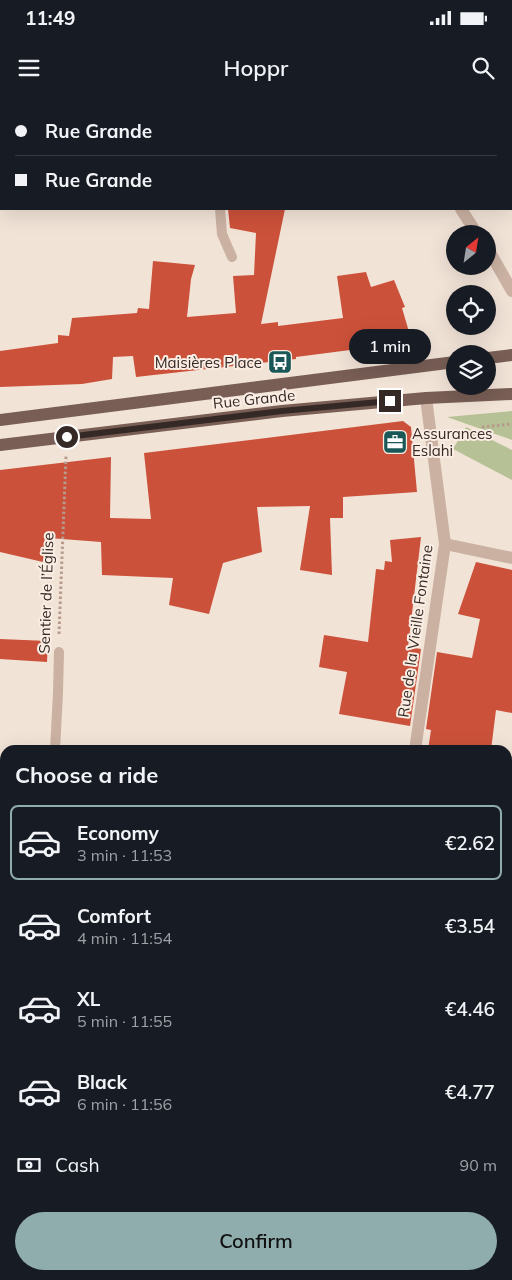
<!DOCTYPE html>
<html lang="en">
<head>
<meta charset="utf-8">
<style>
  :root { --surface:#171b24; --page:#20242c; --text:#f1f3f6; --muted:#9ea1a6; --line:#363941; --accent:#90adae }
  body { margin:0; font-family:Mulish,sans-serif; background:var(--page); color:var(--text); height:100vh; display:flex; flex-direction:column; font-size:19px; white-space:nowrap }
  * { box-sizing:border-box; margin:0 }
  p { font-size:16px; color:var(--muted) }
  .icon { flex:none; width:28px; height:28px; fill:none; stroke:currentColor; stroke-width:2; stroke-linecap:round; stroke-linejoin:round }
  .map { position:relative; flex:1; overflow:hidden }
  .details { position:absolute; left:0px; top:645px; width:512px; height:535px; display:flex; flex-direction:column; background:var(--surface); border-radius:15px 15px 0 0; box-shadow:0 5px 20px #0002 }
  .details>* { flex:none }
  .banner { position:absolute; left:0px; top:0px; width:512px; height:110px; box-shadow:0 5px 20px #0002; display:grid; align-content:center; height:110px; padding:0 15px; background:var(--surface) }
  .needle { width:32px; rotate:30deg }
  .buttons { position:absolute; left:446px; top:125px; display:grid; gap:10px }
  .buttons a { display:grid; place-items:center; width:50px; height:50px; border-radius:50%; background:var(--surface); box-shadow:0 5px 20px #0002; font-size:25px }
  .end { position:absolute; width:22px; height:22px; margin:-11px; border:6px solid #352925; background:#fff; box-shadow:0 0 0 2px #fff }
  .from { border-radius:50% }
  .bubble { position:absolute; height:35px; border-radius:18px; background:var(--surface); box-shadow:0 5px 20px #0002; font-size:16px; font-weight:600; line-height:35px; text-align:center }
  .banner b { display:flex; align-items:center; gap:18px; height:48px; font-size:19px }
  .banner b+b { border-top:1px solid var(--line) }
  .banner i { width:12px; height:12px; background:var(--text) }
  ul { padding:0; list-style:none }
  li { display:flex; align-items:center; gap:15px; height:75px; margin:0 10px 8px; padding:0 5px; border:2px solid transparent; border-radius:8px }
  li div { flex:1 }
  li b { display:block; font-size:19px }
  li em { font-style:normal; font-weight:600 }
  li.selected { border-color:var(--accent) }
  li>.icon { width:45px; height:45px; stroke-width:1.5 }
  h2 { padding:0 15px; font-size:22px; line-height:60px }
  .pay { display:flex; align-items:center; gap:12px; height:55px; padding:0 15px; font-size:19px }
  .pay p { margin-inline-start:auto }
  .action { display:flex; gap:10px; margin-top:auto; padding:10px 15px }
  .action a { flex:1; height:58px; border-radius:30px; background:var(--accent); color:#111; font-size:20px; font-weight:600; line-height:58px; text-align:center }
  .status { display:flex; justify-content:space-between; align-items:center; height:35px; padding:0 25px; background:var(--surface); direction:ltr }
  .status svg { height:14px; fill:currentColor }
  header { display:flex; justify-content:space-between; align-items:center; height:65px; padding:0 15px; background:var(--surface); font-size:22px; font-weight:600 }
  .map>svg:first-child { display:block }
  .green { fill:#b7c196 }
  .building { fill:#cc513a }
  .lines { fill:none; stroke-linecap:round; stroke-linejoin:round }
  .path { stroke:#b69b8d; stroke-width:3; stroke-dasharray:2.5 2.5; stroke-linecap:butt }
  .lane { stroke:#cab1a2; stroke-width:10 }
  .street { stroke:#cab1a2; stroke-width:12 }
  .primary { stroke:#785e55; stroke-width:12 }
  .route { stroke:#352925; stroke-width:6 }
  .labels { text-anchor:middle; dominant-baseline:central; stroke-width:4; stroke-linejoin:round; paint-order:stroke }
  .poi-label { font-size:15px; fill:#352925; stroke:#faede3; text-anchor:end }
  .street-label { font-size:15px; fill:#352925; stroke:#faede3 }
</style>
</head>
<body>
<div class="status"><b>11:49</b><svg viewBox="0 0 49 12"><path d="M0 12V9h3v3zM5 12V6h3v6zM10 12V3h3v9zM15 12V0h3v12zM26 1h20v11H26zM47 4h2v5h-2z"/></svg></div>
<header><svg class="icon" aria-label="menu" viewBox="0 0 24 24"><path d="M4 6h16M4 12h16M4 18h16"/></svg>Hoppr<svg class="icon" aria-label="search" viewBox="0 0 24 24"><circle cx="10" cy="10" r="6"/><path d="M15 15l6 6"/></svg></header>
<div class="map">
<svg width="512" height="1180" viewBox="0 0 512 1180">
  <rect width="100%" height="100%" fill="#f2e3d7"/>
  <g class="green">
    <path d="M512,311v29l-65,-23z"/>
    <path d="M466,327l46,23v30l-59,-31z"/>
    <path d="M0,1173l5,2 56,3v2h-61z"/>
  </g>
  <g class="building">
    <path d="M228,109h57l-24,115 17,-2v4l65,-8 -6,-42 29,-4 5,15 23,-7 11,27 -3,1 10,34 -116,15v2l-160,18 -3,-21 -20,1 -1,22 -30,5 -82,3v-36l58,-8v-8l11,1 3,-18 65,-5 1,-5 11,1 4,-48 42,4 -4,14 -4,38 49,-4 -3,-37 21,-1 2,-42 -26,-5z"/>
    <path d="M403,321l8,6 6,65 -74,5v21h-13l2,57 -32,-5 10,-64 -53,1 5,45 -39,11 -14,51 -40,-9 4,-27 -71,-3 -1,-33 -52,-4 -6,24 -43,-10v-82l111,-13 -1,61 41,1 -7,-66z"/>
    <path d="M421,437l-13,110 13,2 -11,77 -71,-12 8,-42 -28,-5 5,-32 44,7 8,-73 8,1 1,-9 7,1 -2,-22z"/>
    <path d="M476,462l36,8v143l-16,-3 -5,40h-63l3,-20 -5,-1 11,-77 35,6 8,-39 -22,-5z"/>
    <path d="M0,539l48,2 -1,21 -47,-3z"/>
  </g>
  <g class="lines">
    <g class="path">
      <path d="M482,327l30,-3"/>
      <path d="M59,534l7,-178"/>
      <path d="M508,1041l4,3"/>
    </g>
    <g class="lane">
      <path d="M249,1l1,-1"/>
      <path d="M449,1l2,-1"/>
      <path d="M220,109l2,25 10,23"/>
      <path d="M55,650l3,-57 1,-41"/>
      <path d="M343,1175l3,5"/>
    </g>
    <g class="street">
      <path d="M395,0l2,1"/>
      <path d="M410,1v-1"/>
      <path d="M461,109l16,25"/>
      <path d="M488,149l24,42"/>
      <path d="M445,444l67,14"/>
      <path d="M415,650l30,-206 -19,-146"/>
      <path d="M0,839l5,2"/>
    </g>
    <g class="primary">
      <path d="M488,258l24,-3"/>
      <path d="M0,320l455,-58"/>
      <path d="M0,345l282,-34 144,-13 86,-4"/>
    </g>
  </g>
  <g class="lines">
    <path class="route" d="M67,337l215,-26 108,-10"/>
  </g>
  <defs>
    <symbol id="bus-square" viewBox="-11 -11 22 22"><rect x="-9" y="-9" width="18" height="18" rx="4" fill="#195857" stroke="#faede3"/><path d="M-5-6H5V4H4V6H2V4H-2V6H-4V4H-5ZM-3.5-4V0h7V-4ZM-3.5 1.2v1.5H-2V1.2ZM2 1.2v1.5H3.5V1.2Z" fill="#fff"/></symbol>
    <symbol id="office-square" viewBox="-11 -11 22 22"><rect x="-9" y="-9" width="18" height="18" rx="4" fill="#195857" stroke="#faede3"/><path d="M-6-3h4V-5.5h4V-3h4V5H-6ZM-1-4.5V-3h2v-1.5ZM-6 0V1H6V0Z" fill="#fff"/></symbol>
  </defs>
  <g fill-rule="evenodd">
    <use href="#bus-square" x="266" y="248" width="28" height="28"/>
    <use href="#office-square" x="381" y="328" width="28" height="28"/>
  </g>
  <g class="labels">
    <g class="poi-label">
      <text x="262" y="262">Maisières Place</text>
      <text x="412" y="333" text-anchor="start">Assurances<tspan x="412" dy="17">Eslahi</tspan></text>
    </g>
    <g class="street-label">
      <text transform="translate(254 299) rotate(-6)">Rue Grande</text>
      <text transform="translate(46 493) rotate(-88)">Sentier de l’Église</text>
      <text transform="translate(415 531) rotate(-82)">Rue de la Vieille Fontaine</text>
    </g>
  </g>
</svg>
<div class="buttons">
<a><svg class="needle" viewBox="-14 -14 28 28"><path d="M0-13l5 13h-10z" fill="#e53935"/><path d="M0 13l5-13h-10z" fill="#9ea1a6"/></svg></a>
<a><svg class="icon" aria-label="locate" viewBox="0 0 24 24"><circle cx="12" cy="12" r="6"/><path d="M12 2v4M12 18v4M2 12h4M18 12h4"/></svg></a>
<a><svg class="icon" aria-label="layers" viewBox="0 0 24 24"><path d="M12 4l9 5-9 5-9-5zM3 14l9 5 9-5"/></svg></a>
</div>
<i class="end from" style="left:67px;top:337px"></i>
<i class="end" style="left:390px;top:301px"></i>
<div class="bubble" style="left:349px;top:229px;width:82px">1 min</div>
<div class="banner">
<b><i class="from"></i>Rue Grande</b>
<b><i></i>Rue Grande</b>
</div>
<section class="details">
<h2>Choose a ride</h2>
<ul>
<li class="selected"><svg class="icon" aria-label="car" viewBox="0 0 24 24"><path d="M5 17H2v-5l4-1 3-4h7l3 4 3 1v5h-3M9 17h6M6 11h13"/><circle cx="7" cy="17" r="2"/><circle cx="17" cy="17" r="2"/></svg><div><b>Economy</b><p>3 min · 11:53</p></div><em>€2.62</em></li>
<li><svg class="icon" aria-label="car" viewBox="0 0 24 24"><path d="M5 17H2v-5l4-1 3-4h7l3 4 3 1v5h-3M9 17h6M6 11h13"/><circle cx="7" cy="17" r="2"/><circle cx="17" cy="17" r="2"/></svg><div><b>Comfort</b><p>4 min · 11:54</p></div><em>€3.54</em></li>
<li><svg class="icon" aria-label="car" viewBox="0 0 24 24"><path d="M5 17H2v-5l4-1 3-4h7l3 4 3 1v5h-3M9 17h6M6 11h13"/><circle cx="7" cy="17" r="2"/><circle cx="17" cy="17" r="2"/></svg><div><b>XL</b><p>5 min · 11:55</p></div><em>€4.46</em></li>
<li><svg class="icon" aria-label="car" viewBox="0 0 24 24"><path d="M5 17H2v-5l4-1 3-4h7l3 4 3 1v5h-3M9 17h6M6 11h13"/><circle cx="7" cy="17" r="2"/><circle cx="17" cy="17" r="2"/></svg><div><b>Black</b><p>6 min · 11:56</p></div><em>€4.77</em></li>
</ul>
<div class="pay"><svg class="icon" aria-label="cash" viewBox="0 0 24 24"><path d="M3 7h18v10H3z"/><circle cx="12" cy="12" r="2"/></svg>Cash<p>90 m</p></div>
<div class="action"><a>Confirm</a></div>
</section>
</div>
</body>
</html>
